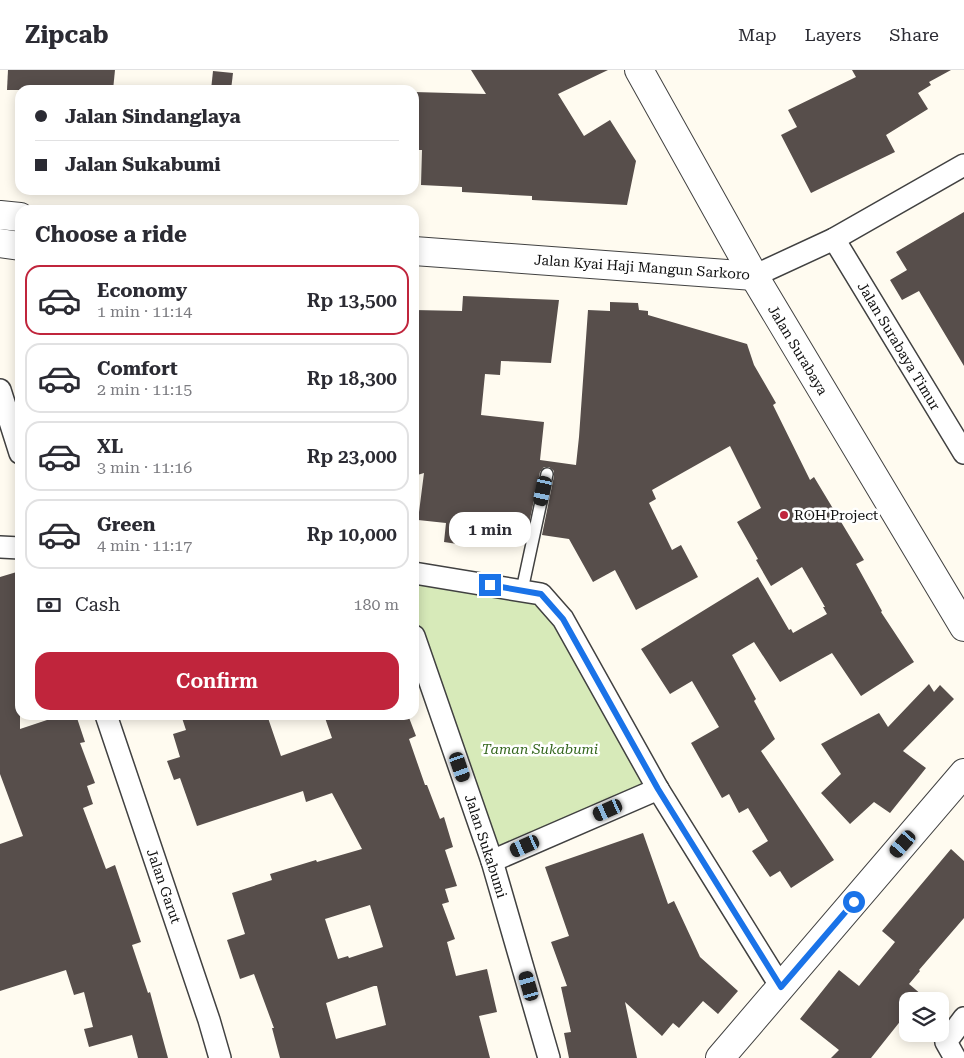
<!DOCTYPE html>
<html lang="en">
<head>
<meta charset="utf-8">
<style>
  :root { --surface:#fff; --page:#f7f7f7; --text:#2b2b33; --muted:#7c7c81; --line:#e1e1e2; --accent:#c0253c }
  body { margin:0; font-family:"Roboto Serif",serif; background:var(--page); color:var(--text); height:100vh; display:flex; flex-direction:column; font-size:19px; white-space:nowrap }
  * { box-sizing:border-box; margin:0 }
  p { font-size:16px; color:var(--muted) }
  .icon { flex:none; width:28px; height:28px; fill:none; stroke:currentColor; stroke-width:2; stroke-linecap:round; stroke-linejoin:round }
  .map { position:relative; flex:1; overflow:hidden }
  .sheet { position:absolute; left:15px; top:135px; width:404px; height:515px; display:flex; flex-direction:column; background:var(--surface); border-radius:15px; box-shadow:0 2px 12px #0003 }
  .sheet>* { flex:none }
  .top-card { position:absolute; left:15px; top:15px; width:404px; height:110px; border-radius:15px; box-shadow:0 2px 12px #0003; display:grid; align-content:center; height:110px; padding:0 20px; background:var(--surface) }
  .buttons { position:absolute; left:899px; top:922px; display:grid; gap:10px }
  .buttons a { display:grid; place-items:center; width:50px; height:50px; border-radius:10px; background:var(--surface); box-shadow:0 2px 12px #0003; font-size:25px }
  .end { position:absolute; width:22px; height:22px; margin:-11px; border:6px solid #1a73e8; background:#fff; box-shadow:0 0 0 2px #fff }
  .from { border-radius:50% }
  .bubble { position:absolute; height:35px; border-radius:15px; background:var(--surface); box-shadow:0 2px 12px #0003; font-size:16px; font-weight:600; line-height:35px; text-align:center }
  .car { position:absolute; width:15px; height:30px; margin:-15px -8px; border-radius:6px; box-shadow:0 0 4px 1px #0007; background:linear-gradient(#222 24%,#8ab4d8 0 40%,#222 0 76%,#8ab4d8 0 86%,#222 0) }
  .top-card b { display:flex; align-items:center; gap:18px; height:48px; font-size:19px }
  .top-card b+b { border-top:1px solid var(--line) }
  .top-card i { width:12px; height:12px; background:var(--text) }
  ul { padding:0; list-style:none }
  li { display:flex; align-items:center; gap:15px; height:70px; margin:0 10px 8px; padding:0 10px; border:2px solid var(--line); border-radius:15px }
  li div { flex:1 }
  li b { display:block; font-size:19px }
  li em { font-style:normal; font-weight:600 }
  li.on { border-color:var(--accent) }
  li>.icon { width:45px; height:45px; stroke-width:1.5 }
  h2 { padding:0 20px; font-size:22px; line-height:60px }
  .pay { display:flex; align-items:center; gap:12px; height:55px; padding:0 20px; font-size:19px }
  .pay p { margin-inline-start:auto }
  .button { display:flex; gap:10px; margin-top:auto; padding:10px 20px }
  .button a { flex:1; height:58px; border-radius:15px; background:var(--accent); color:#fff; font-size:20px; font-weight:600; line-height:58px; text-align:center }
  header { display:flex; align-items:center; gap:30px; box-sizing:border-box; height:70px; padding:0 25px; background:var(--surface); border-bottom:1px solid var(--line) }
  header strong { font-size:24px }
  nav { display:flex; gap:28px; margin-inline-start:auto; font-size:18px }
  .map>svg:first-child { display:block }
  .green { fill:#d7eab9 }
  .building { fill:#574e4b; fill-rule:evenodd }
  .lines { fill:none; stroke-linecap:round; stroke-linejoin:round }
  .service-casing { stroke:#414141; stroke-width:14 }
  .minor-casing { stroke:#414141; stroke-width:24 }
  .tertiary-casing { stroke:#414141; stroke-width:30 }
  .service { stroke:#fff; stroke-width:11 }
  .minor { stroke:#fff; stroke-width:21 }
  .tertiary { stroke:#fff; stroke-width:28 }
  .route { stroke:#1a73e8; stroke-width:6 }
  .poi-dot { fill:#c0253c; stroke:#fff; stroke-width:2 }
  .labels { text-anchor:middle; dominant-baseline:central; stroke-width:5; stroke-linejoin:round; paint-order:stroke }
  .street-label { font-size:14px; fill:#0e0e0e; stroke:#fff }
  .poi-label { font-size:14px; fill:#0e0e0e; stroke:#fff; text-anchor:start }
  .park-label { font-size:14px; font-style:italic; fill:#34671e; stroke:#fff }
</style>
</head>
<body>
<header>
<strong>Zipcab</strong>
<nav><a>Map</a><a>Layers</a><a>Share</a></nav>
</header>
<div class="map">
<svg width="964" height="988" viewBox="0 0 964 988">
  <rect width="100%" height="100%" fill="#fffbf0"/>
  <path class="green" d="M414,511l103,13 33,18 99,174 -154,65 -81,-236z"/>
  <g class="building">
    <path d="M8,0h107l-2,20h-106z"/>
    <path d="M471,0h137l-50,24 26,42 26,-16 26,41 -9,44 -95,-5v-4l-70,-4v-5l-41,-2 1,-35h-8v-58l72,2z"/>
    <path d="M852,0h99l-22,12 2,3 -13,8 10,16 -42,26 9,17 -84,41 -30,-58 16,-8 -9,-17 68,-33z"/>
    <path d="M213,1l20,2 -2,17h-20z"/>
    <path d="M964,142v154l-45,-75 -17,9 -12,-20 17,-10 -11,-18z"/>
    <path d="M463,226l96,4 -8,63 -50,-2 -1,14 -15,-1 -4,41 63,7 -4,38 36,5 3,-28 9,-127 22,1v-9l28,1 1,7 9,1v4l99,29 7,21 22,38 -3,2 37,75 4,-3 50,83 -8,4 26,47 -1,1 33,50 -53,34 -29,-43 -52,29 -26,-40 -22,13 24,44 -2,2 21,38 -14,12 73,109 -43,28 -11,-17 -10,6 -18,-26 16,-10 -20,-33 -9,5 -10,-19 -7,4 -31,-55 28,-16 -27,-46 -22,13 -29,-45 117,-72 31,53 2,-1 2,4 34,-19 -4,-7h2l-23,-40 -31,19 -15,-26 2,-1 -21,-37 24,-14 -31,-62 -78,44 4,9 -7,4 23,47 9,-5 17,32 -62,33 -21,-40 -22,12 -24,-43 -27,-4 12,-59v-5l-5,-4h-5l-4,5 -13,61 -61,-6 -2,18 -20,-3 2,-19 -28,-3 6,-47 -10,3v-166l48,1z"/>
    <path d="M20,501v158l42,-14h14l9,27 -5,1 15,40 -8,3 6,18 -10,4 23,61 9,-4 16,47 10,30 -9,3 16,48 2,-1 18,66h-30l-6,-23 -43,12 -5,-18 9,-2 -9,-35 -10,3 -8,-25 -66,21v-147l23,-8 -23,-62v-197z"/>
    <path d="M929,614l5,8 6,-7 14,14 -51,52 23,17 -36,45 -16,-11 -24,22 -29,-31 20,-19 -20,-30 58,-31 9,14z"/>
    <path d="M181,645h86l14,41 51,-18 -8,-23h84l8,21 -7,3 16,46h2l13,34 4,-2 9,30 -8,3 12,36 -12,3 4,13 -7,2 13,35 -8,3 9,34 31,-7 10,43 -18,4 11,42h-210l-8,-30h2l-20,-54 -14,5 -13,-39 18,-6 -13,-41 40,-13 -2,-6 46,-14 1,2 45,-13 -30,-56 -26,9 -3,-11 -106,35 -17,-48 -6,2 -7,-19 13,-4 -7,-23 13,-4zM370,835l13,42 -34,11 -1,-2 -10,3 -13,-40zM374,916h3l9,39 -50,14 -10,-36z"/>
    <path d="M643,763l25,71 6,-3 26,56 38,34 -20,23 -15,-13 -24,27 -6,-5 -11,13 -37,-34 12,56h-68l-5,-25 7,-1 -10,-45 6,-1 -16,-44 18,-6 -24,-69z"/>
    <path d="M951,779l13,12v57l-45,52 1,1 -11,13 20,17h-21v14l-2,-1 -35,44h-40l8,-8 -39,-31 39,-49 20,16 36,-44 -13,-11z"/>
  </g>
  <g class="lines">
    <defs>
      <path id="service" d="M522,520l25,-116"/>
      <g id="minor">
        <path d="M834,169l130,214"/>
        <path d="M754,206l80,-37 130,-74"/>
        <path d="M0,320l20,63"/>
        <path d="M0,477l20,1"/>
        <path d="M414,503l127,21 22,25 95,170 123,198"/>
        <path d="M414,566l78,225 57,197"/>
        <path d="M106,645l103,305 11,38"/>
        <path d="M492,791l166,-72"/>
        <path d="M955,988l-9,-16 18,-24"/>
      </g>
      <g id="tertiary">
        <path d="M639,0l115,206 210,351"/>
        <path d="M0,145l20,2"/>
        <path d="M0,173l20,3"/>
        <path d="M414,181l340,25"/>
        <path d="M720,988l244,-285"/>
      </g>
    </defs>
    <use href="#service" class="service-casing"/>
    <use href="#minor" class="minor-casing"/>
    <use href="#tertiary" class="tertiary-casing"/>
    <use href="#service" class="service"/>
    <use href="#minor" class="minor"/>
    <use href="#tertiary" class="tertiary"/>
  </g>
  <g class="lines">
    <path class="route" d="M490,515l51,9 22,25 95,170 123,198 73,-85"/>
  </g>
  <circle class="poi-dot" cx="784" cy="445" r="5"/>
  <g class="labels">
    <g class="street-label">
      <text transform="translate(642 197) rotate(4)">Jalan Kyai Haji Mangun Sarkoro</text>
      <text transform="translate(899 276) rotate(59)">Jalan Surabaya Timur</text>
      <text transform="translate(798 280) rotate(59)">Jalan Surabaya</text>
      <text transform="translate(486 776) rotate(72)">Jalan Sukabumi</text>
      <text transform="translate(164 816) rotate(71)">Jalan Garut</text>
    </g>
    <g class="poi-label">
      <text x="794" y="445">ROH Project</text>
    </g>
    <g class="park-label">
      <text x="540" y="679">Taman Sukabumi</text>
    </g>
  </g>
</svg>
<div class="buttons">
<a><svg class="icon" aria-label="layers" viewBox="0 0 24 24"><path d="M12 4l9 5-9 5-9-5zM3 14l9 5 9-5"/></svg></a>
</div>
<i class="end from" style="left:854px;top:832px"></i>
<i class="end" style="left:490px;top:515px"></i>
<div class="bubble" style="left:449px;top:442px;width:82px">1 min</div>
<i class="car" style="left:543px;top:421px;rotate:192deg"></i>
<i class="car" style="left:460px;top:697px;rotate:161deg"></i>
<i class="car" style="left:608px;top:740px;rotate:246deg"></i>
<i class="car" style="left:903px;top:774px;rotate:221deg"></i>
<i class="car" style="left:525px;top:776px;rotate:246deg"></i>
<i class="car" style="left:529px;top:916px;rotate:344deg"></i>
<div class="top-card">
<b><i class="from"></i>Jalan Sindanglaya</b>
<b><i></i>Jalan Sukabumi</b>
</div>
<section class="sheet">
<h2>Choose a ride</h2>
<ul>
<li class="on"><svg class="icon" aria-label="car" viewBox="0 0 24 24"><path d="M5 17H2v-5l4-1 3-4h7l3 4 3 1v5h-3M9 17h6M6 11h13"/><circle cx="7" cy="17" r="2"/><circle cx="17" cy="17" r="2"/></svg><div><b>Economy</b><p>1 min · 11:14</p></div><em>Rp 13,500</em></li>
<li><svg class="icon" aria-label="car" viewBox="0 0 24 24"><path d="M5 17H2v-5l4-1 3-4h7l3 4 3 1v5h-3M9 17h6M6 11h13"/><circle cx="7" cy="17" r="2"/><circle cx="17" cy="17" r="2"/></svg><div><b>Comfort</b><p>2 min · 11:15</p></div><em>Rp 18,300</em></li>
<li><svg class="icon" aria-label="car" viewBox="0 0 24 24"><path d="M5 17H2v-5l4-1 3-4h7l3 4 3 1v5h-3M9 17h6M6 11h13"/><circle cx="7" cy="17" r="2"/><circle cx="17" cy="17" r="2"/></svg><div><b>XL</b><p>3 min · 11:16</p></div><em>Rp 23,000</em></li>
<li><svg class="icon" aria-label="car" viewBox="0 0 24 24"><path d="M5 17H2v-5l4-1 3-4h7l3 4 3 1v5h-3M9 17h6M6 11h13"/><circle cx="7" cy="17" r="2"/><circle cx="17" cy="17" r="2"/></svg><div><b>Green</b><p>4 min · 11:17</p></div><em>Rp 10,000</em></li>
</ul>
<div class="pay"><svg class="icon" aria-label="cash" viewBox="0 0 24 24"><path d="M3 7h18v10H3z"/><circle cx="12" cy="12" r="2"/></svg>Cash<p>180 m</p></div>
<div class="button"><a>Confirm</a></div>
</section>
</div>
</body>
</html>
